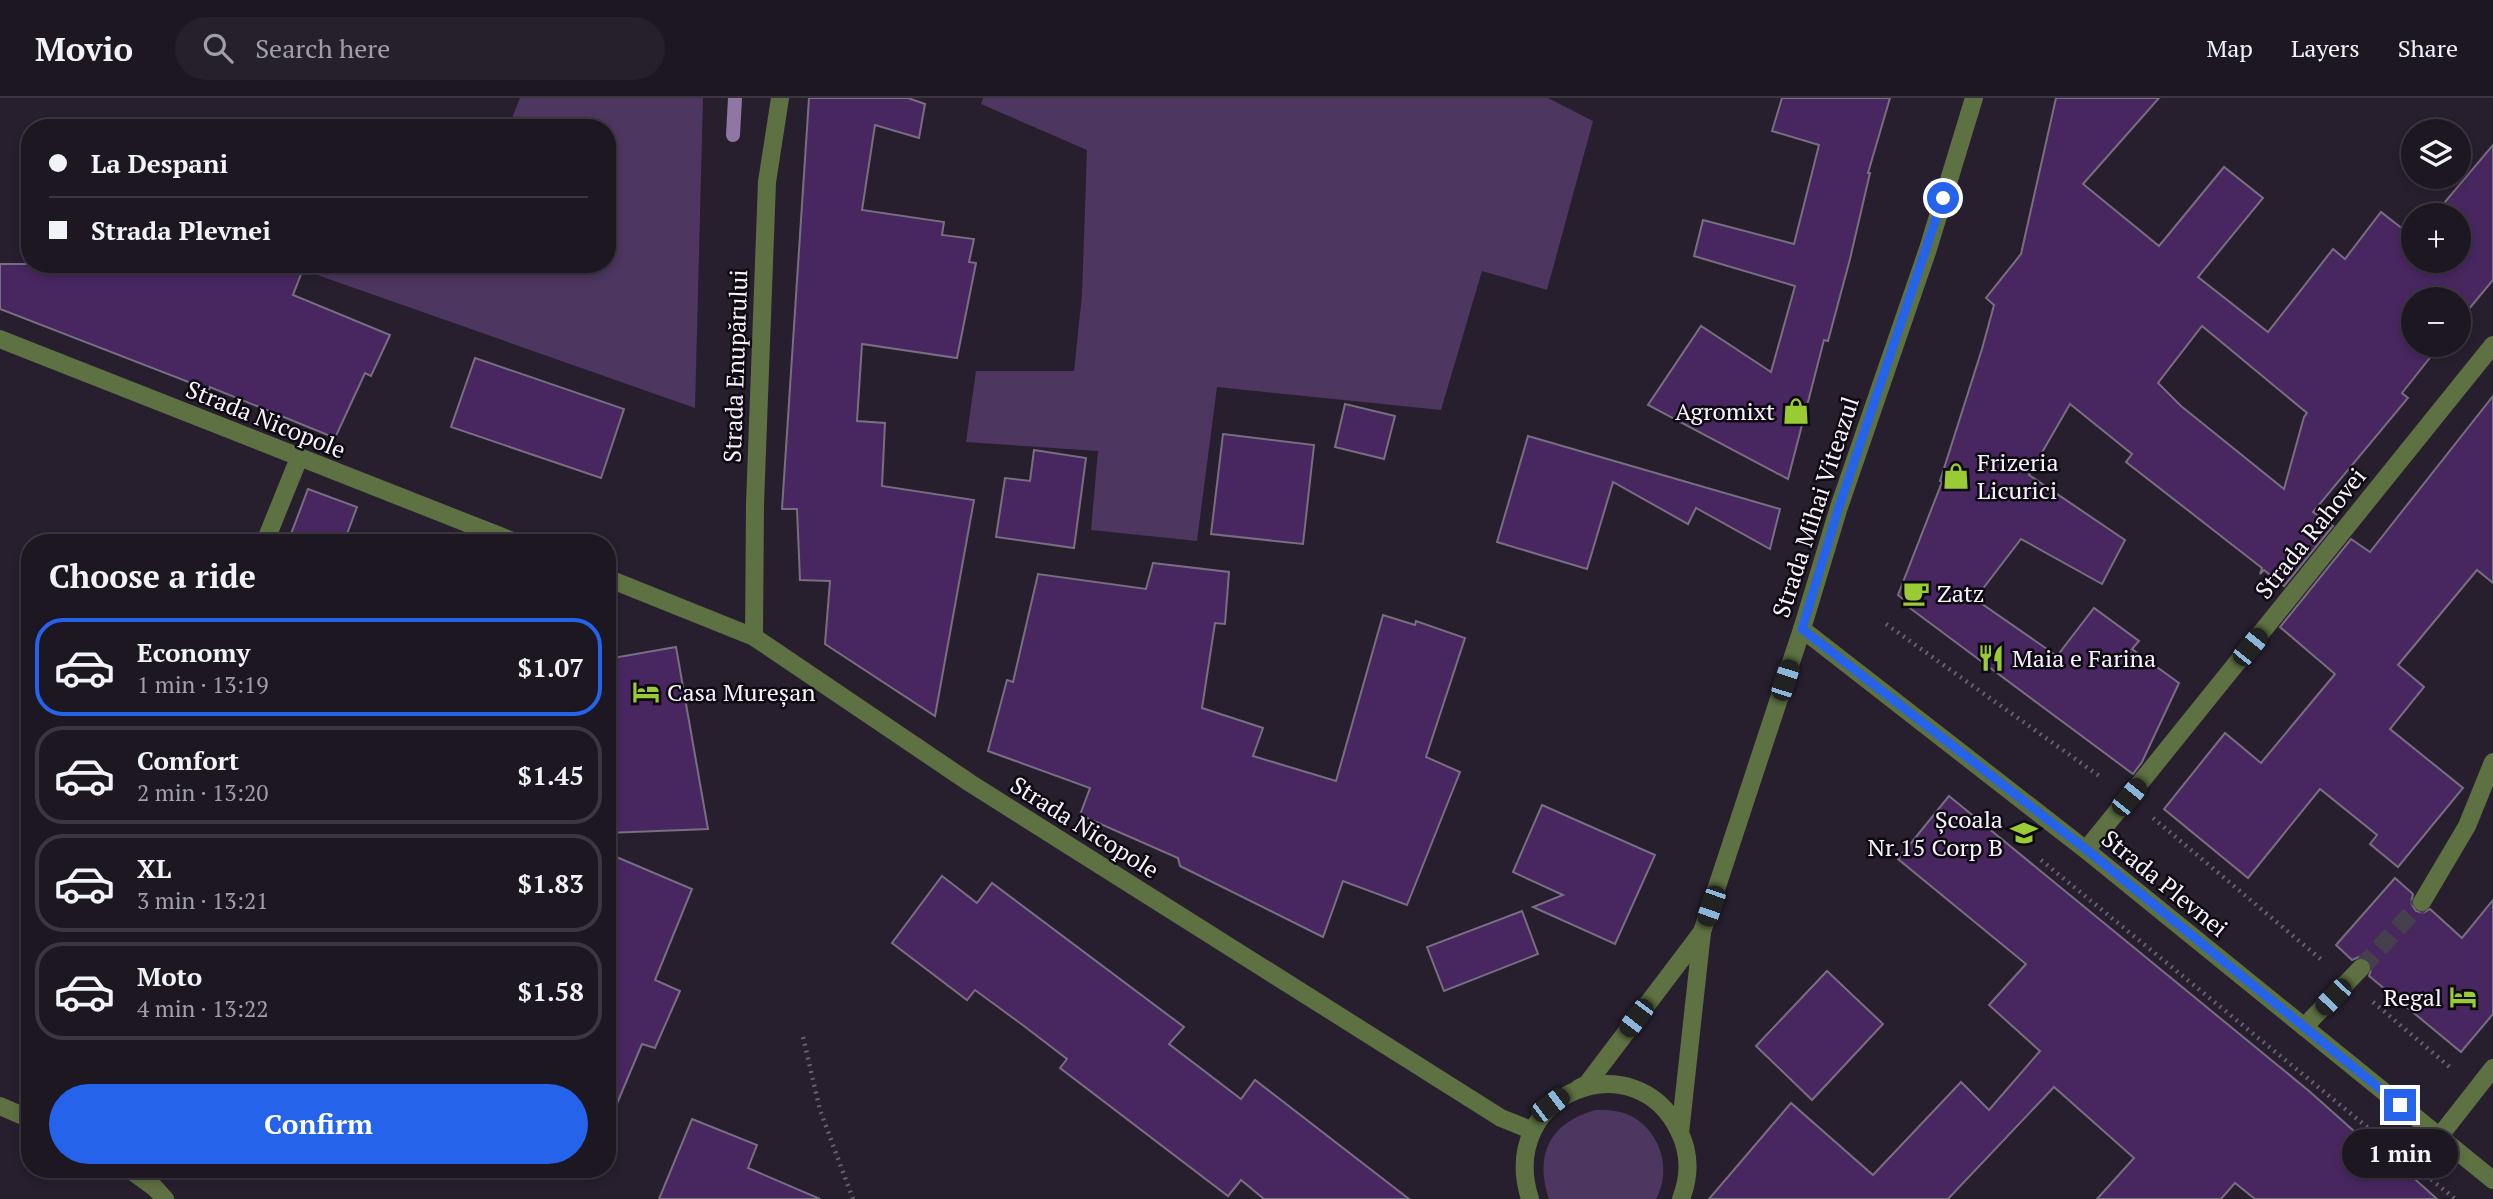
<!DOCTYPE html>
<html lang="en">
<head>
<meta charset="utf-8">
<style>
  :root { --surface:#1d1722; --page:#25202a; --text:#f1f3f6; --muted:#a09fa5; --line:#3b3640; --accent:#2563eb }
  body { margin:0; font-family:"PT Serif",serif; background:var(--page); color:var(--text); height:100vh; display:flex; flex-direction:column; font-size:26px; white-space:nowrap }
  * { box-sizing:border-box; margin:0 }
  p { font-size:23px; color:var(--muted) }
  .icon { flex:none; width:38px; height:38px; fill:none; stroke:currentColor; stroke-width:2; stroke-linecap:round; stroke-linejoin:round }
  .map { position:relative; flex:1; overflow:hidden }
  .sheet { position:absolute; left:21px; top:436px; width:595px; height:644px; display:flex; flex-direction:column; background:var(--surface); border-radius:28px; box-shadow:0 4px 10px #0003,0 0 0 2px var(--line) }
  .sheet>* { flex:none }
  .hud { position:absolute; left:21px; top:21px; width:595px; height:154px; border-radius:28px; box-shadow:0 4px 10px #0003,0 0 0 2px var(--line); display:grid; align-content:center; height:154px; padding:0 28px; background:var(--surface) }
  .buttons { position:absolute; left:2401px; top:21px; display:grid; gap:14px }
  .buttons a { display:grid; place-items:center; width:70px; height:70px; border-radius:50%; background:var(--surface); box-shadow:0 4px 10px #0003,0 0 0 2px var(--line); font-size:35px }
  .end { position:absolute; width:32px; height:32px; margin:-16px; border:9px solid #2563eb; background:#fff; box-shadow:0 0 0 4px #fff }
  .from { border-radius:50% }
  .bubble { position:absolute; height:49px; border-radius:24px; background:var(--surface); box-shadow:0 4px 10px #0003,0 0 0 2px var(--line); font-size:23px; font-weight:700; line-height:49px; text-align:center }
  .car { position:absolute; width:21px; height:42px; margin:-21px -10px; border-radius:9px; box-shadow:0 0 5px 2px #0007; background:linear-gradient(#222 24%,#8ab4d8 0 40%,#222 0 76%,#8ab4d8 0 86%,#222 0) }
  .hud b { display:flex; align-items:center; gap:24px; height:66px; font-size:26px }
  .hud b+b { border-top:2px solid var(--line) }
  .hud i { width:18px; height:18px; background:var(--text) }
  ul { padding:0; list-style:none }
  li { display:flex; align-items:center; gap:21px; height:98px; margin:0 14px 10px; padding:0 14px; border:4px solid var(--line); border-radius:28px }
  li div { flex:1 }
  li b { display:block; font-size:26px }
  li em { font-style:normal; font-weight:700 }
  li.current { border-color:var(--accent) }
  li>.icon { width:63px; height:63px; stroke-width:1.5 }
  h2 { padding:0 28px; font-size:32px; line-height:84px }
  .primary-button { display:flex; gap:14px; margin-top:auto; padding:14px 28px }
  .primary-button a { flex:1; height:80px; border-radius:42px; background:var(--accent); color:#fff; font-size:28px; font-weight:700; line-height:80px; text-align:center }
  header { display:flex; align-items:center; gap:42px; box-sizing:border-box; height:98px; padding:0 35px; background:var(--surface); border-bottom:2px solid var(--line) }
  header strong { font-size:33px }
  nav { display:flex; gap:38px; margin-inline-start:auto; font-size:24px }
  .search { width:490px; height:63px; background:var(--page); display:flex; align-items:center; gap:18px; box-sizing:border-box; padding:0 24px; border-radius:38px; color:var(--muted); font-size:26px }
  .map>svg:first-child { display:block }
  .green { fill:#4d365f }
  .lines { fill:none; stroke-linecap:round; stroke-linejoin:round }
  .stream { stroke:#8f77a3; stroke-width:14 }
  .building { fill:#482760; stroke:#786e81; stroke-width:2; fill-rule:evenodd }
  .minor-tunnel { stroke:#463f4d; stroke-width:18; stroke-dasharray:18 9; stroke-linecap:butt }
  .path { stroke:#665f6c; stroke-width:4.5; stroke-dasharray:2 5; stroke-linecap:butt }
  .minor { stroke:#5e7142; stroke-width:18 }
  .route { stroke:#2563eb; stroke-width:9 }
  .labels { text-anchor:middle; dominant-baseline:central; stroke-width:5; stroke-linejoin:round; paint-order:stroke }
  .street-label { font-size:24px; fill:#f8f2fd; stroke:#0e0a11 }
  .poi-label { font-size:24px; fill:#f8f2fd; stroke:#0e0a11; text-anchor:start }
</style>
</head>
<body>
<header>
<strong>Movio</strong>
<div class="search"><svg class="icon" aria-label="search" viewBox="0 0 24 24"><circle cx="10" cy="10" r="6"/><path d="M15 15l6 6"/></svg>Search here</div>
<nav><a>Map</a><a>Layers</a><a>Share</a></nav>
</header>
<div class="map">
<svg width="2493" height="1101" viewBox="0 0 2493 1101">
  <rect width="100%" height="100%" fill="#271f2e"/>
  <g class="green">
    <path d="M520,0h183l-8,310 -392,-138 2,-6h302v-136h-99z"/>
    <path d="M983,0h565l45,23 -46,169 -65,-19 -41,139 -224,-23 -20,154 -106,-11 7,-79 -132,-9 10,-71h98l8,-76 5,-145 -106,-46z"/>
    <path d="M1595,1012c13,0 26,0 38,7 28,16 39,54 23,82h-107c-15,-45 1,-76 46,-89z"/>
  </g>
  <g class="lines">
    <path class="stream" d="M733,37l2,-37"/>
  </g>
  <g class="building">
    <path d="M809,0h99l17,6 -6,34 -44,-13 -13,85 82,12 -2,13 32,4 -5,23 7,1 -19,95 -95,-14 -5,77 28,2 -3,63 92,14 -39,216 -110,-72 5,-63 -30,-1 -3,-71h-15z"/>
    <path d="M1782,0h108l-22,75h2l-20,86 -22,82 -4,-1 -36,139 -140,-74 53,-79 70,46 24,-86 -101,-30 9,-36 91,24 25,-99 -47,-14z"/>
    <path d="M2056,0h103l-76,86 76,62 65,-79 39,31 -65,79 70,55 65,-83 12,10 36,-47 32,25v24h46v-46h-25l59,-70v135l-34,41v-22h-46v46h27l-38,48 6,5 -95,114 20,14 -49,60 -20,-16 -4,4 2,-6 -136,-106 6,-8 -62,-50 -41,71 96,65 -23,44 -81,-45 -46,60 82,57 37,-48 45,33 -7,8 47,34 -37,79 -9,12 -230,-171 1,-3 -6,-5 44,-113 -2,-1 42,-132 12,-44 -8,-7 35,-44zM2202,228l105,87 -3,4 -20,72 -103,-83 -23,-23z"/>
    <path d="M0,166h305l-12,31 97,40 -19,41 -6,-3 -30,65 -125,-51 -1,3 -209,-81z"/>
    <path d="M475,260l149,51 -23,69 -150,-51z"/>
    <path d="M2493,298v187l-16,-13 -79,95 26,22 -34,42 73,59 -65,79 -28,-23 7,-9 -57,-46 -72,89 -84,-69 61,-76 36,30 74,-89 -55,-47 71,-88 19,13z"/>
    <path d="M1345,306l50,12 -11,43 -49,-12z"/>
    <path d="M1223,336l91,11 -11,99 -92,-10z"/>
    <path d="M1528,338l252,73 -10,40 -74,-41 -8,16 -75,-42 -26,87 -90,-27z"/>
    <path d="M1034,352l52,8 -12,90 -78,-11 9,-59 25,3z"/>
    <path d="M308,391l49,18 -13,35h-56z"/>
    <path d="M1153,465l76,9 -4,52 -10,-1 -13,85 61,20 -10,28 83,25 47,-166 32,10 1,-4 49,17 -39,119 34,15 -53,133 -64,-24 -20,56 -143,-71 -2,-8 -98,-43 10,-27 -102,-37 19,-71 6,2 25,-108 108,15z"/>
    <path d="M676,549l32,182 -101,4v-174z"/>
    <path d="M1949,698l360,295 64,57 3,-4 61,55h-182l-20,-16 -14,16h-124l37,-41 -80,-71 -106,112h-239l82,-96 82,72 88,-93 28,28 51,-59 -51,-46 37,-41 -128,-105z"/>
    <path d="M1542,707l113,50 -40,89 -82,-37 30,-12 -50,-23z"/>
    <path d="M607,755l85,36 -37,91 25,11 -25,57 -13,-4 -34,81z"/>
    <path d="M942,778l35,27 15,-20 192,144 -15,17 72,55 14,-19 154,119h-145l-23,-19 -13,16 -168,-128 7,-9 -43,-33 -49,-36 -8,10 -75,-57z"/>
    <path d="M2395,780l18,16 -2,9 5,8 7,2 7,-4 32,29 31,-38v114l-32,38 -92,-76 3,-10 -4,-7 -9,-2 -7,3 -16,-15z"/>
    <path d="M1522,813l16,43 -94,37 -17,-44z"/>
    <path d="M1827,873l56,53 -71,76 -56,-54z"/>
    <path d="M692,1021l65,26 -9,23 72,31h-161z"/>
  </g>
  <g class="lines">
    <path class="minor-tunnel" d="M2361,870l61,-66"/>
    <g class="path">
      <path d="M1886,526l216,154"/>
      <path d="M2153,720l170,143"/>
      <path d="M2041,762l414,339"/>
      <path d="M2373,904l79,67"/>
      <path d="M803,939l17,73 33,89"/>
    </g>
    <g class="minor">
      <path d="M0,241l515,203"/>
      <path d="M265,444l34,-84"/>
      <path d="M607,480l147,59 216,146 531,335 30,12"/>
      <path d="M1802,531l284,221 407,330"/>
      <path d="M754,539l1,-133 12,-322 13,-84"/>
      <path d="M2086,752l407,-505"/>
      <path d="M2422,804l45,-76 26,-64"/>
      <path d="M2304,929l57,-59"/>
      <path d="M1579,990l8,-4 115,-152"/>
      <path d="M0,1008l30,13"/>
      <path d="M1680,1035l22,-201 100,-303 37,-122 89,-258 46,-151"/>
      <path d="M2439,1039l54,-69"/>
      <path d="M129,1071l26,19 10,11"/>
      <path d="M1530,1101c-34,-107 106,-159 149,-68 11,22 11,45 2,68"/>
    </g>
  </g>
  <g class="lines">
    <path class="route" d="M1943,100l-104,309 -37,122 285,221 313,255"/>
  </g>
  <defs>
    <symbol id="shop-bare" viewBox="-9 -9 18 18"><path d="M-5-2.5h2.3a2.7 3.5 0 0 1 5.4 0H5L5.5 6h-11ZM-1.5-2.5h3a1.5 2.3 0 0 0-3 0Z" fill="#99cb35" stroke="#0e0a11" stroke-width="2.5" paint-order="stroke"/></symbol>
    <symbol id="cafe-bare" viewBox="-9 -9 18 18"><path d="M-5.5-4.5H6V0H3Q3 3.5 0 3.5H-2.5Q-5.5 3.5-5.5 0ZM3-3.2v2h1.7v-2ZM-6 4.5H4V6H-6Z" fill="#99cb35" stroke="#0e0a11" stroke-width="2.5" paint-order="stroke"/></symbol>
    <symbol id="restaurant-bare" viewBox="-9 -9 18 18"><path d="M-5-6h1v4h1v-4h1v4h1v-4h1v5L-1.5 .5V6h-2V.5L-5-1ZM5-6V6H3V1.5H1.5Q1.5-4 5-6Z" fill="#99cb35" stroke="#0e0a11" stroke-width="2.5" paint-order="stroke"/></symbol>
    <symbol id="hotel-bare" viewBox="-9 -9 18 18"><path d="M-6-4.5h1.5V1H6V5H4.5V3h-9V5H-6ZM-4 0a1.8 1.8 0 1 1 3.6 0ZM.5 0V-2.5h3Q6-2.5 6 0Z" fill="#99cb35" stroke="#0e0a11" stroke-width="2.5" paint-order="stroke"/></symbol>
    <symbol id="school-bare" viewBox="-9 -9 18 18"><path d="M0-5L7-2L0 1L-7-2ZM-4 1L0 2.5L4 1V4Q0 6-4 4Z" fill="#99cb35" stroke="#0e0a11" stroke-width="2.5" paint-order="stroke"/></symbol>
  </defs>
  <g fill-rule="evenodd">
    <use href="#shop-bare" x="1777" y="294" width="38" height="38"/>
    <use href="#shop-bare" x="1937" y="359" width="38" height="38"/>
    <use href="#cafe-bare" x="1897" y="476" width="38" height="38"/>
    <use href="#restaurant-bare" x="1972" y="541" width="38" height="38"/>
    <use href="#hotel-bare" x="627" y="575" width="38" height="38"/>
    <use href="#school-bare" x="2005" y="716" width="38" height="38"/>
    <use href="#hotel-bare" x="2444" y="880" width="38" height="38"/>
  </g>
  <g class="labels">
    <g class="street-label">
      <text transform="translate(735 268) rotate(-88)">Strada Enupărului</text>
      <text transform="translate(266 321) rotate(22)">Strada Nicopole</text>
      <text transform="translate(1815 409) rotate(-72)">Strada Mihai Viteazul</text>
      <text transform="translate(2310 435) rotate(-51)">Strada Rahovei</text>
      <text transform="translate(1085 729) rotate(32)">Strada Nicopole</text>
      <text transform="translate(2165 785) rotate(39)">Strada Plevnei</text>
    </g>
    <g class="poi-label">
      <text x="1775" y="313" text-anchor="end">Agromixt</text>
      <text x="1977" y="364">Frizeria<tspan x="1977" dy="28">Licurici</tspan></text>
      <text x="1937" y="495">Zatz</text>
      <text x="2012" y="560">Maia e Farina</text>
      <text x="667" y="594">Casa Mureșan</text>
      <text x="2003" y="721" text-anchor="end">Școala<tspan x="2003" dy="28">Nr.15 Corp B</tspan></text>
      <text x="2442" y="899" text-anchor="end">Regal</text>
    </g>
  </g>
</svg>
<div class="buttons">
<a><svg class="icon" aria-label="layers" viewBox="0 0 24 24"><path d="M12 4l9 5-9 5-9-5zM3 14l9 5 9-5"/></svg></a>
<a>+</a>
<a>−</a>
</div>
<i class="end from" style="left:1943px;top:100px"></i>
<i class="end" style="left:2400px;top:1007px"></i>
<div class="bubble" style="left:2342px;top:1031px;width:116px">1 min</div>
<i class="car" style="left:2250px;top:549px;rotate:39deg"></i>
<i class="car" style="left:1785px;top:582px;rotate:18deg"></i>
<i class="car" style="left:2129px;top:699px;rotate:39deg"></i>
<i class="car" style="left:1711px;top:808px;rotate:199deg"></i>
<i class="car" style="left:2333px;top:899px;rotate:224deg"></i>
<i class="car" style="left:1636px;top:920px;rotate:217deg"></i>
<i class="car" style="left:1550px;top:1007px;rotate:53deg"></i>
<div class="hud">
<b><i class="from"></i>La Despani</b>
<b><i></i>Strada Plevnei</b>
</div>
<section class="sheet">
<h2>Choose a ride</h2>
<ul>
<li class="current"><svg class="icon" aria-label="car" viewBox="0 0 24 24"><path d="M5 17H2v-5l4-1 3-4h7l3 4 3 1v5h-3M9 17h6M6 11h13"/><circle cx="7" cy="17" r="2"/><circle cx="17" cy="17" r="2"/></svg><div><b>Economy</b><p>1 min · 13:19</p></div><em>$1.07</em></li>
<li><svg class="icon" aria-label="car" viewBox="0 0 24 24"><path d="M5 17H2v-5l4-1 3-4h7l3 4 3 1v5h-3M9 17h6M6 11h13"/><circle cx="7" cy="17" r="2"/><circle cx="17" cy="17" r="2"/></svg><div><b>Comfort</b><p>2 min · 13:20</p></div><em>$1.45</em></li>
<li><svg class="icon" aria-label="car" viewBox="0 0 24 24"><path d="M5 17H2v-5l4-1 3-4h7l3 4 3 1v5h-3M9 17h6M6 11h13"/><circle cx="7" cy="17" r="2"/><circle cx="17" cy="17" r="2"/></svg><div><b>XL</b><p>3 min · 13:21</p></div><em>$1.83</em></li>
<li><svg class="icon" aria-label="car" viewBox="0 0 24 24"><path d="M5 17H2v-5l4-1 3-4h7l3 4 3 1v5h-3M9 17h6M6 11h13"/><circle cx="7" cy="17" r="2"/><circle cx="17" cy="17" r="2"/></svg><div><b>Moto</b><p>4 min · 13:22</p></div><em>$1.58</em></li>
</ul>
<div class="primary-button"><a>Confirm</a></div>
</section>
</div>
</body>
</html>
